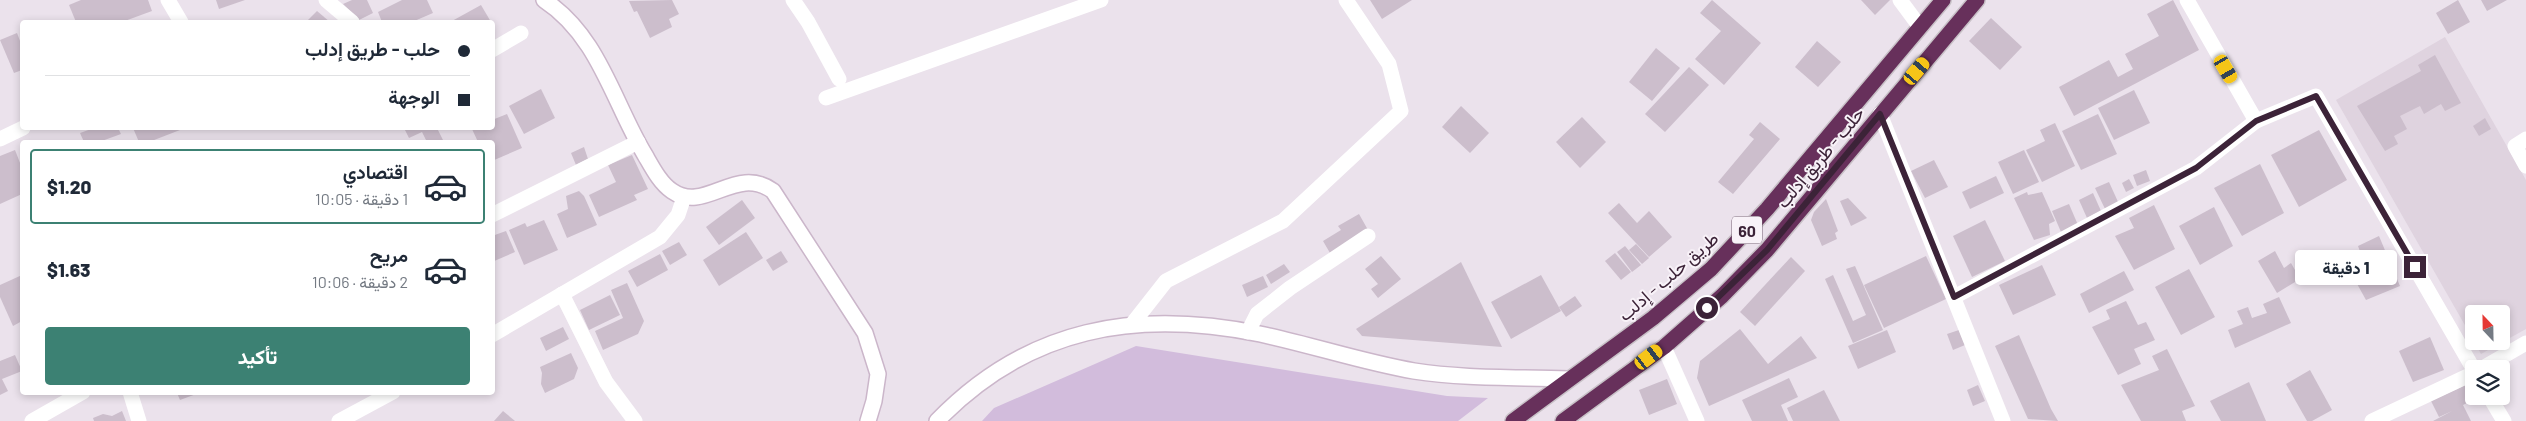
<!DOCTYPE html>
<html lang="ar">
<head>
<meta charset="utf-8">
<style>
  :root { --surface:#fff; --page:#f2f2f3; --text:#1f2937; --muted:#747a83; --line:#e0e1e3; --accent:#3c8173 }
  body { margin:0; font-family:Barlow,Vazirmatn,sans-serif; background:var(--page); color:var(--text); direction:rtl; height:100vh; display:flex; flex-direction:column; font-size:19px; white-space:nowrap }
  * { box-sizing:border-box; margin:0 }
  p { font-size:16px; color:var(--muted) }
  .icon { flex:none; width:28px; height:28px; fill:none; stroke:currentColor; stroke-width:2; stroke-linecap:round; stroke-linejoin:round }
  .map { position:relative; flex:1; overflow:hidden; direction:ltr }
  .drawer { position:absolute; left:20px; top:140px; width:475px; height:255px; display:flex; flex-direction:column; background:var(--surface); border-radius:5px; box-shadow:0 2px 8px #0003; direction:rtl }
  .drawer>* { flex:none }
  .banner { position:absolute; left:20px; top:20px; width:475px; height:110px; border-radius:5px; box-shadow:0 2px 8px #0003; direction:rtl; display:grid; align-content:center; height:110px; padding:0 25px; background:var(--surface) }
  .needle { width:32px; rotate:338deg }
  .tools { position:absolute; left:2465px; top:305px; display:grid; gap:10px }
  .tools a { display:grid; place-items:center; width:45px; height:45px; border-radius:5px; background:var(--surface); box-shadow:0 2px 8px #0003; font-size:25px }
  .end { position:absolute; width:22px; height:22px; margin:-11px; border:6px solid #3c2338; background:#fff; box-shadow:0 0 0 2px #fff }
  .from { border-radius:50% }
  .bubble { position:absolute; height:35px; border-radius:5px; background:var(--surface); box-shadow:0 2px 8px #0003; font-size:16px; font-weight:800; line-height:35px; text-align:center; direction:rtl }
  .car { position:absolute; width:15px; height:30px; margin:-15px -8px; border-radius:6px; box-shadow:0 0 4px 1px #0007; background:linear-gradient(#f5c518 24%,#345 0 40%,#f5c518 0 76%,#345 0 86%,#f5c518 0) }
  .banner b { display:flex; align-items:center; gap:18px; height:48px; font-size:19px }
  .banner b+b { border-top:1px solid var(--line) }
  .banner i { width:12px; height:12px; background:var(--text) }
  ul { padding:9px 0 0; list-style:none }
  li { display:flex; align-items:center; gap:15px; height:75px; margin:0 10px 8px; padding:0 15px; border:2px solid transparent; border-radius:5px }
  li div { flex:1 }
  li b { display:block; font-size:19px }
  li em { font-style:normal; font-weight:800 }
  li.on { border-color:var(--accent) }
  li>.icon { width:45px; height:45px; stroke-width:1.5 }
  .action { display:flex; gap:10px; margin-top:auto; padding:10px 25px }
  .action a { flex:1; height:58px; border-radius:5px; background:var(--accent); color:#fff; font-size:20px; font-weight:800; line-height:58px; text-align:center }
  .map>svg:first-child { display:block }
  .built { fill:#dfd3df }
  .green { fill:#d2bcdc }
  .building { fill:#ccbecc }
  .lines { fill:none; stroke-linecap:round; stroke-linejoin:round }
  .secondary-casing { stroke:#cbb6ca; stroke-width:18 }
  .highway-casing { stroke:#c8c1c7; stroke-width:18 }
  .street { stroke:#fff; stroke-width:15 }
  .secondary { stroke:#fff; stroke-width:15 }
  .highway { stroke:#67305b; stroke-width:15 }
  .route { stroke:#3c2338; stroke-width:6 }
  .labels { text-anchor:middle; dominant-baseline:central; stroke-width:4; stroke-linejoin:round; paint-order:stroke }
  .shield { fill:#f8f2f8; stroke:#746172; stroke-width:1 }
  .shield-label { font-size:16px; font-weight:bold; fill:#3c2338 }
  .street-label { font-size:18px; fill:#3c2338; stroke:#f8f2f8 }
</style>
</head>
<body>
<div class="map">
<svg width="2526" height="421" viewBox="0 0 2526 421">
  <rect width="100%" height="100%" fill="#ebe2ec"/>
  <path class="built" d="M2445,37l81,143v149l-45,25 -7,-13h27v-27h-27v27l-138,-241z"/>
  <path class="green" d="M1136,346l311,50 41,2 -30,23h-476l12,-13z"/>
  <g class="building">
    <path d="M81,0h67l4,11 -30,11h-46l-7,-17z"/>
    <path d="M216,0h29l-26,9z"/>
    <path d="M352,0h15l6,13 -14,7 -16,-16z"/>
    <path d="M402,0h25l6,13 -21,9h-30l-4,-10z"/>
    <path d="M672,0l7,14 -10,5 3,8 -22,11 -13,-27 -3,1 -5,-11z"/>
    <path d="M1370,0h42l-30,19z"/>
    <path d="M1712,0l49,43 -37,42 -29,-26 26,-28 -21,-18z"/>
    <path d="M1861,0h29l-15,15z"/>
    <path d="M2173,0l26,50 -125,66 -15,-29 50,-27 9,17 15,-8 -8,-15 34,-18 -12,-22z"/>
    <path d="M2458,0l12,22 -22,12 -12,-21z"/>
    <path d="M2481,0h26l-20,11z"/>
    <path d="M481,5l10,17h-39v-1z"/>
    <path d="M317,11l13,11h-24z"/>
    <path d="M1991,18l31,29 -22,23 -31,-29z"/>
    <path d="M17,33l5,13v24l-8,3 -14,-33z"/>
    <path d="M1817,41l24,21 -23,25 -23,-20z"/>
    <path d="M1656,48l24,20 -28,33 -23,-19z"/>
    <path d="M2435,55l26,48 -16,8 -4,-7 -17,10 -4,-8 -20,10 7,13 -13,7 4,8 -13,7 -28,-45 64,-35 -3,-6z"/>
    <path d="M1689,67l20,18 -44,47 -20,-18z"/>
    <path d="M541,89l14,29 -31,16 -15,-28z"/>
    <path d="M2134,90l16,33 -36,17 -16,-32z"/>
    <path d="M1461,106l28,27 -19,20 -28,-26z"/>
    <path d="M507,114l15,34 -30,13v-19h-14l-6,-13 20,-1v-8z"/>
    <path d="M2098,114l19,40 -36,16 -19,-39z"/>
    <path d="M1582,117l24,25 -26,26 -24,-26z"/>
    <path d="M2485,118l6,11 -12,7 -6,-10z"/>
    <path d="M1760,122l20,17 -47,55 -15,-12 36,-43 -5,-4z"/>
    <path d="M2055,123l20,43 -33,16 -16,-32 19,-9 -5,-11z"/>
    <path d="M94,128h24l3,6 -22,8h-15l-4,-9z"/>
    <path d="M133,128h46l1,2 -31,12h-10z"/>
    <path d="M404,128h33l7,14h-17l-5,-10 -13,6z"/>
    <path d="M2319,130l28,50 -48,27 -28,-52z"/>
    <path d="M584,147l4,12 -12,6 -5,-12z"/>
    <path d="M15,150l7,18v26l-22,10v-48z"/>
    <path d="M2024,150l15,32 -26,12 -15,-32z"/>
    <path d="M632,155l16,34 -14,6 3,5 -38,17 -10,-22 27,-13 -8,-17z"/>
    <path d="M1934,160l14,27 -23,11 -14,-27z"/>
    <path d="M2260,164l24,49 -42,23 -28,-48z"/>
    <path d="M2146,170l4,11 -13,5 -4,-11z"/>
    <path d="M1996,176l8,17 -34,16 -8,-17z"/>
    <path d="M2129,179l5,9 -8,4 -4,-9z"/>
    <path d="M2109,182l10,22 -13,7 -11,-23z"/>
    <path d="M579,191l5,5 13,29 -30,13 -10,-24 11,-5 -2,-13z"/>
    <path d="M2027,192l1,3 14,-3 13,29 -6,3 1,11 -16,5 -20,-42z"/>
    <path d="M2093,193l8,18 -14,7 -8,-18z"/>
    <path d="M1848,198l19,20 -16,8 -11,-25z"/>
    <path d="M1826,199l12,32 -3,2 2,6 -15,7 -11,-26 3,-8z"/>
    <path d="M742,200l13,18 -36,27 -13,-18z"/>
    <path d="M1619,203l18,20 12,-12 23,26 -23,20 -41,-44z"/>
    <path d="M2069,204l9,21 -17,7 -9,-21z"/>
    <path d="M2154,205l21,44 -41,21 -19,-34 19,-8 -5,-10z"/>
    <path d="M2214,207l19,39 -33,19 -21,-39z"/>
    <path d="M1359,214l9,16 -38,23 -7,-12 18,-11 -3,-4z"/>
    <path d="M544,220l14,30 -34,15 -15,-35 16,-7 2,4z"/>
    <path d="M1985,220l20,41 -33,16 -19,-41z"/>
    <path d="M506,231l9,21 -23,10v-26z"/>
    <path d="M746,232l17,26 -44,28 -16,-26z"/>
    <path d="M2379,236l21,50 -34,14 -20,-36 16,-7 -4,-11z"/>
    <path d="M679,242l8,13 -17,10 -8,-14z"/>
    <path d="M1636,244l13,14 -7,6 -13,-14z"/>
    <path d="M1625,246l16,19 -9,7 -15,-20z"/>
    <path d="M781,251l7,11 -15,9 -7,-11z"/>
    <path d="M2275,251l9,17 7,-5 9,16 -23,14 -19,-32z"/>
    <path d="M1615,253l16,19 -10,8 -16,-19z"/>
    <path d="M660,254l8,16 -31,17 -9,-16z"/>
    <path d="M1381,256l20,23 -23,19 -7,-9 7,-5 -13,-15z"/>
    <path d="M1926,256l20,43 -62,29 -20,-43z"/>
    <path d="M1791,257l14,14 -50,55 -15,-14z"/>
    <path d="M1461,262l41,85 -140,-11 -6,-7z"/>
    <path d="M1284,264l6,8 -19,12 -5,-9z"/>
    <path d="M2042,265l14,30 -43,20 -14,-30z"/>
    <path d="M1855,266l28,64 -30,13 -28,-64 8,-4 20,46 13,-6 -20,-46z"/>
    <path d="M2189,269l26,48 -34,18 -26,-48z"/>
    <path d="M2124,271l10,19 -45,23 -9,-19z"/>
    <path d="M22,275v46l-9,5 -13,-29v-12z"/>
    <path d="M1541,275l20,36 -50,28 -20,-37z"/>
    <path d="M1263,276l5,11 -21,10 -5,-12z"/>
    <path d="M627,283l17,38 -6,13 -35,16 -8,-19 28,-13 -12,-28z"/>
    <path d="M610,295l10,20 -31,15 -9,-20z"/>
    <path d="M1575,296l7,10 -16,11 -7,-10z"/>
    <path d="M2279,297l12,26 -56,25 -7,-18 15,-6 -6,-13 11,-4 4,11 15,-5 -4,-9z"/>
    <path d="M2126,301l12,24 8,-3 9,18 -21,9 7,15 -23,11 -26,-48 18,-8 -4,-9z"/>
    <path d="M563,327l6,12 -23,12 -6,-13z"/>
    <path d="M1740,329l28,35 33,-28 16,22 -108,48 -12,-28 3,-17z"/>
    <path d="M1887,330l9,22 -38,17 -10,-23z"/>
    <path d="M1959,330l6,15 -12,5 -6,-16z"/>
    <path d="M2019,335l32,74 7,12 -30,-2 -33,-73z"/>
    <path d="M2430,337l14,33 -31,12 -14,-31z"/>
    <path d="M2167,349l28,57 -13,5 4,10h-45l-20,-36 38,-15 -7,-14z"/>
    <path d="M571,353l7,15 -4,11 -29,14 -4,-9 1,-11 -2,-6z"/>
    <path d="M15,355l7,16 -20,8 6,12 -8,4v-34z"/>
    <path d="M2310,370l22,40 -20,11h-5l-21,-37z"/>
    <path d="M1789,378l9,19 -17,8 7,16h-36l-10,-21z"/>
    <path d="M1667,379l10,25 -28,11 -10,-25z"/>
    <path d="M2249,382l17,39h-45l-11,-20z"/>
    <path d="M2472,382l2,14h7l-18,9 8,16h-38l19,-10 -13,6 -8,-16z"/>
    <path d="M1978,385l7,16 -12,5 -6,-16z"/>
    <path d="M1824,390l16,31h-47l-6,-13z"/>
    <path d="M177,393h22l-19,7z"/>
    <path d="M122,411l4,10h-32l-1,-3 10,-4 9,2z"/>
    <path d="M503,411l12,10h-21z"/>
  </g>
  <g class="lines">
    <defs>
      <g id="secondary">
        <path d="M544,0c55,36 69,102 101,155 7,12 15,28 27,36 33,23 64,-27 101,0l92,142 13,41 -4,27 -6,20"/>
        <path d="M937,421c91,-94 199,-112 323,-87 52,11 102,28 154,37 51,8 104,6 155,8"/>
      </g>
      <g id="highway">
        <path d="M1513,421l140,-103 58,-49 56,-60 176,-209"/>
        <path d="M1563,421l101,-74 58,-51 45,-46 210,-250"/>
      </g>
    </defs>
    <use href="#secondary" class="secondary-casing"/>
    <use href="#highway" class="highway-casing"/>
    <g class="street">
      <path d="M168,0l13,22"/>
      <path d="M326,0l26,22"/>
      <path d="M793,0l15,22 31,57"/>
      <path d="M1900,0l20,27"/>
      <path d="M2187,0l69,121 60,-25 158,274"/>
      <path d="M492,50l29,-17"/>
      <path d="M826,98l275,-98"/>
      <path d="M1880,114l123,307"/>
      <path d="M0,139l23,-11"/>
      <path d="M2526,139l-11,7 11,20"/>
      <path d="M492,215l146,-73"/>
      <path d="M562,294l44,88 29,39"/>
      <path d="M1954,297l242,-129 60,-47"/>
      <path d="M1133,323l33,-42 117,-60 118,-110 -12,-47 -43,-64"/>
      <path d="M1248,332l9,-18 33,-26 78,-52"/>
      <path d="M492,335l168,-98 18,-22 6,-18"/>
      <path d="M1664,347l33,74"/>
      <path d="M2481,369l45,-26"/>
      <path d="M130,392l9,29"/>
      <path d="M2489,396l15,25"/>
      <path d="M32,421l51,-29"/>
      <path d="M339,421l54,-29"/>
      <path d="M2372,421l102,-48"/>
    </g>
    <use href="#secondary" class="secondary"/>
    <use href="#highway" class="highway"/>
  </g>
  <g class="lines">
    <path class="route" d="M1707,308l60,-58 113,-136 74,183 242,-129 60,-47 60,-25 99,171"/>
  </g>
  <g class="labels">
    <rect class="shield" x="1732" y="216.5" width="30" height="27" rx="4"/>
    <g class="shield-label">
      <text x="1747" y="230">60</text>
    </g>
    <g class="street-label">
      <text transform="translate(1820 157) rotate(-50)">حلب - طريق إدلب</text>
      <text transform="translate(1668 276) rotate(-41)">طريق حلب - إدلب</text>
    </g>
  </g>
</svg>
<div class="tools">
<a><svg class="needle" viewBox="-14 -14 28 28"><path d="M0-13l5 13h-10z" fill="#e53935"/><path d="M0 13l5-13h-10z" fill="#747a83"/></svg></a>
<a><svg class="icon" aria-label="layers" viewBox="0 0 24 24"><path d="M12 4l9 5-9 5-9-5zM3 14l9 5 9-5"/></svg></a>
</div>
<i class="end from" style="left:1707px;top:308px"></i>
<i class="end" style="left:2415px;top:267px"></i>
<div class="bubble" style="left:2295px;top:250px;width:102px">1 دقيقة</div>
<i class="car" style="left:2226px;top:69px;rotate:150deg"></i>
<i class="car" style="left:1917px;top:71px;rotate:40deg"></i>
<i class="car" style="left:1649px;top:357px;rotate:53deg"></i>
<div class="banner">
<b><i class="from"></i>حلب - طريق إدلب</b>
<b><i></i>الوجهة</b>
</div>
<section class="drawer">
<ul>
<li class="on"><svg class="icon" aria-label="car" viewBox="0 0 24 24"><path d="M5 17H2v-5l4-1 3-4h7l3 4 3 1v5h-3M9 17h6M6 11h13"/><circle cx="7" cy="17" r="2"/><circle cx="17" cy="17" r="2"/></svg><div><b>اقتصادي</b><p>1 دقيقة · 10:05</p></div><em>$1.20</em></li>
<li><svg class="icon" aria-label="car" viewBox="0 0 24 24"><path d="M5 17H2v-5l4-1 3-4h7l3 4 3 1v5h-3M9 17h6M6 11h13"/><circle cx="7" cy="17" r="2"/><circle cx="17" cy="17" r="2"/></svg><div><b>مريح</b><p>2 دقيقة · 10:06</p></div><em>$1.63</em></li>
</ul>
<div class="action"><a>تأكيد</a></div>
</section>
</div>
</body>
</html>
